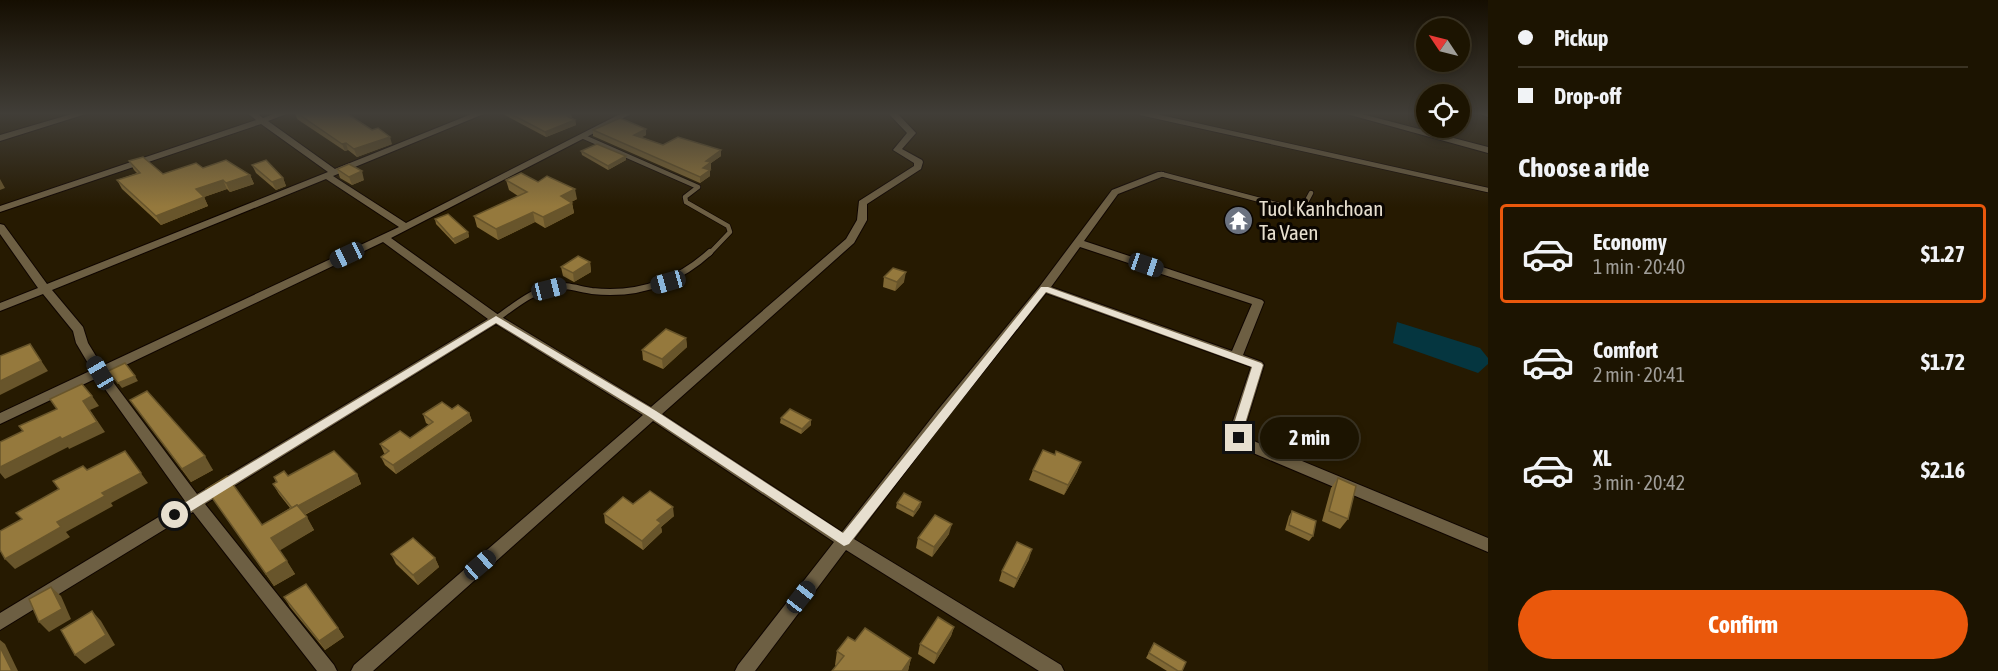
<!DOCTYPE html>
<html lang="en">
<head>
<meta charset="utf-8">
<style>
  :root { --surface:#1c1401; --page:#292110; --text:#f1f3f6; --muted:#a09e99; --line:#3a3323; --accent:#ea580c }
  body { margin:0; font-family:"Asap Condensed",sans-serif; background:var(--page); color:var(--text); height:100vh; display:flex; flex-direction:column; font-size:22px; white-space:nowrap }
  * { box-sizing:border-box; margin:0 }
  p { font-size:20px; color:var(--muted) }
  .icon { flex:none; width:33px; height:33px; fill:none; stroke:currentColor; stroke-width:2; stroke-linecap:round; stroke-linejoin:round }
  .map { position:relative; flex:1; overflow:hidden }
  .side { display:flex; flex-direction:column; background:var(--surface); width:510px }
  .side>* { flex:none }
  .top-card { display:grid; align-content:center; height:132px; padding:0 30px; background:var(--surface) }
  .needle { width:39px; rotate:305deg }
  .fabs { position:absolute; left:1416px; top:18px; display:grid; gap:12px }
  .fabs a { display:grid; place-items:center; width:54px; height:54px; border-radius:50%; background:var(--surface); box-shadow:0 3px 9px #0003,0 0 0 2px var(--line); font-size:30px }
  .end { position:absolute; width:27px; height:27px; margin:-14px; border:8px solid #e7dfcf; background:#111; box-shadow:0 0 0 3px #111 }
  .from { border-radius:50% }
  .bubble { position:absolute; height:42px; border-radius:21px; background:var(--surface); box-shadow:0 3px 9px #0003,0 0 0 2px var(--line); font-size:20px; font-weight:700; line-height:42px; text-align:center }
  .car { position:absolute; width:18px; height:36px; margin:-18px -9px; border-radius:8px; box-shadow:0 0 4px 2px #0007; background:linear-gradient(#222 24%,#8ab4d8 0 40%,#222 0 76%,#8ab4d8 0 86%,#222 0) }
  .top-card b { display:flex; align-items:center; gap:21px; height:57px; font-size:22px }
  .top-card b+b { border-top:2px solid var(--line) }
  .top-card i { width:15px; height:15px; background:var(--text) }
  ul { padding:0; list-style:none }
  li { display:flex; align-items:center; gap:18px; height:99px; margin:0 12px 9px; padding:0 18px; border:3px solid transparent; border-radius:6px }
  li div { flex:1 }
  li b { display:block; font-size:22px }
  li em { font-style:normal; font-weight:700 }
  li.selected { border-color:var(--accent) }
  li>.icon { width:54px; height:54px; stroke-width:1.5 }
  h2 { padding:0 30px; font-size:27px; line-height:72px }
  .action { display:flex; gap:12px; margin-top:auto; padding:12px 30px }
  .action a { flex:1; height:69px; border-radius:36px; background:var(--accent); color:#fff; font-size:24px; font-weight:700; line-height:69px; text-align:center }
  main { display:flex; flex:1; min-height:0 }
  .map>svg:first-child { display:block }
  .water { fill:#053640 }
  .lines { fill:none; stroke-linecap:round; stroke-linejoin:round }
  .service-far1-casing { stroke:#0f0500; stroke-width:6 }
  .service-casing { stroke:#0f0500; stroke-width:8 }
  .minor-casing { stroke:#0f0500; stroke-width:2 }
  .service-far1 { stroke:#6d5f43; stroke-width:4.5 }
  .service { stroke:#6d5f43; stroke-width:6 }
  .minor { fill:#6d5f43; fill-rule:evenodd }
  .wall { fill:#806834 }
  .shaded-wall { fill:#68552b }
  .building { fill:#95793d; stroke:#68552b; stroke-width:1.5 }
  .route { fill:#e7dfcf }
  .labels { text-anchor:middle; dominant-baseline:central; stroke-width:6; stroke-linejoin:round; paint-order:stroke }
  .poi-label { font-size:21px; fill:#e7dfcf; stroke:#0b0601; text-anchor:start }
</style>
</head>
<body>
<main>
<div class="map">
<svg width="1488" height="671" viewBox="0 0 1488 671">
  <rect width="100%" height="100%" fill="#261a01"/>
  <path class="water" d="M1397,322l83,26 8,10v6l-10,9 -85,-30z"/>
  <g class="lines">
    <defs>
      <g id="service-far1">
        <path d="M1141,113l347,77"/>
        <path d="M584,137l114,50 -13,10 1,5 42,24 2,6 -21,22"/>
        <path d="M1161,174l137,36 5,-2 8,-15"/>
      </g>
      <path id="service" d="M496,319c17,-12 35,-27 55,-32 15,-3 27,2 41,4 45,5 85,-9 118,-39"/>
      <g id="minor">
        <path d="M75,113h14l-89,28v-6z"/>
        <path d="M247,113h10l6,5 13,-5h13l-21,8 67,48 139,-56h12l-153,63 73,47 216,-110h11l-242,125 109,78 151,91 195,-168 11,-19 2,-19 55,-35v-3l-21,-13 14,-17 -19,-20h9l19,20 -14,16 20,11 1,2 -2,7 -54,35v16l-13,23 -192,171 180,118 95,-121 103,-125 72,-96 46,-18h6v4l-46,18 -34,47 178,59 2,2 -21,53 19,7 2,3 -20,65 1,5 11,7 232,96v14l-242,-102 -12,-8 -4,-12 21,-63 -205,-74 -99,124 -93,122 207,126 3,6h-25l-193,-121 -91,121h-20l3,-6 96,-123 -181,-121 -280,250h-22l3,-6 289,-250 -147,-91 -291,180 129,161 3,6h-20l-124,-159 -193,118v-17l185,-112 -88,-123 -97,46v-11l92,-43 -16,-27 -3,-12 -30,-37 -43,17v-8l38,-15 -38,-54v-10l4,1 43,59 281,-112 -67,-48 -261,88v-6l256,-86zM326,179l73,48 -297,139 -14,-23 -5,-16 -31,-37zM383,242l105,77 -291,175 -90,-120zM1080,247l172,57 -20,47 -181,-64z"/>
        <path d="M1343,113h15l130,34v6z"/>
        <path d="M1479,113h9v4z"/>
      </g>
    </defs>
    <use href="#service-far1" class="service-far1-casing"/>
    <use href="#service" class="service-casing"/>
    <use href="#minor" class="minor-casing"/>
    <use href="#service-far1" class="service-far1"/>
    <use href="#service" class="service"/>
    <use href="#minor" class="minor"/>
  </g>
  <g class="wall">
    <path d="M295,113h51l46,31 -35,13 -9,-7 -3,1 -48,-32z"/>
    <path d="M501,113h68l2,1 1,4 3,2 1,5 -30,12z"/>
    <path d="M646,129v6l-5,2 22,8 58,11 -10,7v6l-2,1 1,6 -10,7 -107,-47v-6z"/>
    <path d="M581,151l45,5v4l-18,10 -26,-15z"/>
    <path d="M129,161l34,13 40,-6 47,7 4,9 -24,8 -3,-3 -23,8 4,9 -47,19 -39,-36 -5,-9 20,-7 -3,-3z"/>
    <path d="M252,165l31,13 3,8 -10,4 -20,-17z"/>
    <path d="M337,169l27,11 -12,5 -12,-7z"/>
    <path d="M506,180l71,19 -6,3 1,1 2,10 -29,15 -10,-6 -37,18 -21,-13 -3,-11 44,-20 -9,-6z"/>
    <path d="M435,219l33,13 1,5 -14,7 -19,-20z"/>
    <path d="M590,262l1,10 -17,10 -11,-6 -2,-9z"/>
    <path d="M884,277l20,5 -9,9 -12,-4z"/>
    <path d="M686,338l1,9 -24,22 -20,-9 -1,-10z"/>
    <path d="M130,400l83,70 -22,12z"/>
    <path d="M452,409l17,4 3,8 -76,53 -11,-9 -4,-8 4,-3 -1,-1 -4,-9 30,-6 19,-13 -3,-2 -3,-9z"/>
    <path d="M781,418l30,2v5l-10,9 -21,-11z"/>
    <path d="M1055,455l26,7 -4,10 -13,23 -35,-15 4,-10z"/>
    <path d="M357,474l4,10 -56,31 9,15 -35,20 16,24 -21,12 -68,-97 56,36 28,-17 -11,-14 -6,-10 3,-2 -2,-5 14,-1z"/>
    <path d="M1338,478l10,41 -8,10 -18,-8 9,-33z"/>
    <path d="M921,502l-1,5 -7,10 -17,-9 1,-5z"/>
    <path d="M1292,511l21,25 -4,5 -24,-11 4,-14z"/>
    <path d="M604,514l70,2 -13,11 1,5 -19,18 -38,-27z"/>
    <path d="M949,534l-17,23 -16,-9 2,-10z"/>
    <path d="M391,554l44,4 4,9 -21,18 -22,-21z"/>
    <path d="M1029,559l-15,29 -15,-7 3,-10z"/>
    <path d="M284,597l54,31 6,9 -19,13 -35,-43z"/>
    <path d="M954,627l-3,9 -17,28 -16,-10 2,-10z"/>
    <path d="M855,641l56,17 -3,13h-76l4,-5 -1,-1 2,-14z"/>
    <path d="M1154,643l28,28h-15l-21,-13z"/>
  </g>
  <g class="shaded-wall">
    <path d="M575,120l1,5 -30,12 -1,-5z"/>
    <path d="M646,129v6l-11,6 -1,-6z"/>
    <path d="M390,137l2,7 -35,13 -3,-8z"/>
    <path d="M346,143l2,7 -3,1 -3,-7z"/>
    <path d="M721,150v6l-10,7v6l-8,5v-6l3,-7z"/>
    <path d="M626,156v4l-18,10v-4z"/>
    <path d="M710,170v6l-10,7v-6z"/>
    <path d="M362,171l2,9 -12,5 -3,-8z"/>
    <path d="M250,175l4,9 -24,8 -4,-9z"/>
    <path d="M283,178l3,8 -10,4 -4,-8z"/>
    <path d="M0,179l5,9 -5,2z"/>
    <path d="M223,180l4,9 -23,8 4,9 -47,19 -5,-9 40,-27z"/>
    <path d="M575,189l2,10 -15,8 -1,-11z"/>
    <path d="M572,203l2,10 -29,15 -2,-11z"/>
    <path d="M533,212l2,10 -37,18 -2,-11z"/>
    <path d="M468,232l1,5 -14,7 -2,-5z"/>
    <path d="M590,262l1,10 -17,10 -1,-9z"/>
    <path d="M906,272l-2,10 -9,9 2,-9z"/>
    <path d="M686,338l1,9 -24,22 -1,-10z"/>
    <path d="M30,344l18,27 -48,24v-14z"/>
    <path d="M135,376l3,5 -16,7 -4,-5z"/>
    <path d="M92,396l7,10 -9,4 15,22 -36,17 -1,-2 -63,32 -5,-6v-6l83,-66z"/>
    <path d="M469,413l3,8 -76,53 -3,-9z"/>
    <path d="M811,420v5l-10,9 1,-5z"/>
    <path d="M125,451l23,32 -37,20 2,3 -47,26 4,5 -55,32 -10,-10 52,-37 45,-29z"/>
    <path d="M205,456l8,14 -22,12 -9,-13z"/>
    <path d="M1081,462l-4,10 -13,23 4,-10z"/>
    <path d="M357,474l4,10 -63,34 -5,-10z"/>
    <path d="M921,502l-1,5 -7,10 1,-5z"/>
    <path d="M673,507l1,9 -13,11 1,5 -19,18 -1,-9 15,-21z"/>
    <path d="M307,517l7,13 -35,21 -8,-13z"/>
    <path d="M952,524l-3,10 -17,23 2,-10z"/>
    <path d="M1032,549l-3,10 -15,29 3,-9z"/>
    <path d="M435,558l4,9 -21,18 -5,-10z"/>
    <path d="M287,561l8,13 -21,12 -8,-12z"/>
    <path d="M51,587l10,9 10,23 -22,13 -10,-10z"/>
    <path d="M92,611l9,10 14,24 -30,19 -10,-9z"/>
    <path d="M954,627l-3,9 -17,28 3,-10z"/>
    <path d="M338,628l6,9 -19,13 -6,-9z"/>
    <path d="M0,640l5,4 13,27h-6l-12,-24z"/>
    <path d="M911,658l-3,13h-6z"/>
  </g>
  <g class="building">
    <path d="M297,113h49l26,17 6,-2 12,9 -36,12 -8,-6 -4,1z"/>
    <path d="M509,113h60l2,1 -4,2 8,4 -30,12z"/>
    <path d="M620,118l26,11 -12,6 29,10 15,-8 43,13 -15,11 5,1 -8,6 7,2 -10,7 -107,-47z"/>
    <path d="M597,144l29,12 -18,10 -27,-15z"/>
    <path d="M143,157l20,17 33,-11 7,5 23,-8 24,15 -24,8 -3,-3 -27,9 8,8 -48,19 -39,-36 23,-7 -11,-12z"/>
    <path d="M266,160l17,18 -11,4 -20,-17z"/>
    <path d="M349,164l13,7 -13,6 -12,-8z"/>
    <path d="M521,173l17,9 9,-6 28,13 -14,7 11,7 -29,14 -10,-5 -37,17 -22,-13 53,-24 -21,-12z"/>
    <path d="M448,214l20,18 -15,7 -18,-20z"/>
    <path d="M578,256l12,6 -17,11 -12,-6z"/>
    <path d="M893,268l13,4 -9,10 -13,-5z"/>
    <path d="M666,329l20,9 -24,21 -20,-9z"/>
    <path d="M30,344l11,17 -41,20v-25z"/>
    <path d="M125,363l10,13 -17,7 -10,-12z"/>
    <path d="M82,384l10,12 -9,5 14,21 -35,17 -2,-2 -60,30v-25l23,-11 -4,-5 38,-17 -7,-10z"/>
    <path d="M147,391l58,65 -23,13 -52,-69z"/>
    <path d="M442,402l10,7 6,-4 11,8 -76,52 -12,-8 8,-6 -9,-7 20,-13 10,7 23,-16 -10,-8z"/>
    <path d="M790,409l21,11 -9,9 -21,-11z"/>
    <path d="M1043,450l12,5 1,-4 25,11 -13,23 -35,-15z"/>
    <path d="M125,451l16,22 -39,20 3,3 -48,26 4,5 -56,32 -5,-9v-19l22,-12 -6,-6 43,-24 -6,-8 30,-15 4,4z"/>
    <path d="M334,451l23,23 -59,32 -1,-1 -5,3 -19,-24 4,-2 -3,-5 10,-6 4,5z"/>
    <path d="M227,476l35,49 35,-20 10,12 -36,21 16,23 -21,13 -60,-85z"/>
    <path d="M1338,478l18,8 -8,33 -19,-8z"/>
    <path d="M650,491l23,16 -16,13 4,3 -19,18 -38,-27 19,-17 10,7z"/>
    <path d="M904,493l17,9 -7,10 -17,-9z"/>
    <path d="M1292,511l24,10 -3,15 -24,-11z"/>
    <path d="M935,515l17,9 -18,23 -16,-9z"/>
    <path d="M413,538l22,20 -22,17 -22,-21z"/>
    <path d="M1017,542l15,7 -15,30 -15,-8z"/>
    <path d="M306,584l32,44 -19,13 -35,-44z"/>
    <path d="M51,587l11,22 -23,13 -10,-23z"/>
    <path d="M92,611l14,24 -31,20 -14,-25z"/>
    <path d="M938,617l16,10 -17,27 -17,-10z"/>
    <path d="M865,628l46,30 -9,13h-70l12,-15 -7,-5 11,-14 7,4z"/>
    <path d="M1154,643l32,19 -4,9h-4l-29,-18z"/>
    <path d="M0,647l12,24h-12z"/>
  </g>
  <linearGradient id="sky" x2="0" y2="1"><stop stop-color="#150e01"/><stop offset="0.55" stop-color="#413e38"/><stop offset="1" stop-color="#413e38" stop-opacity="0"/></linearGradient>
  <rect width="1488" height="207" fill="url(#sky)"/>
  <path class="route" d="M1041,287h7l213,76 2,2 -20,65v11h-8l-3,-11 20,-63 -206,-75 -197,252 -5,2 -196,-130 -152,-93 -316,195h-9l-2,-3 2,-4 325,-195 160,95 187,122z"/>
  <defs>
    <symbol id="temple-disc" viewBox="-11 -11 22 22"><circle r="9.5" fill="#6b7280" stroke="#0b0601"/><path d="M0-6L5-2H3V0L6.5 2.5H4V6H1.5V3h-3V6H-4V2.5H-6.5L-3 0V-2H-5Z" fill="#fff"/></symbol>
  </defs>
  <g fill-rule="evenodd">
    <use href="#temple-disc" x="1222" y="204" width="33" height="33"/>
  </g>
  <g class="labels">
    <g class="poi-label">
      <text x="1259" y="208">Tuol Kanhchoan<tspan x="1259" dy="24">Ta Vaen</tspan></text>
    </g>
  </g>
</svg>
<div class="fabs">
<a><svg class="needle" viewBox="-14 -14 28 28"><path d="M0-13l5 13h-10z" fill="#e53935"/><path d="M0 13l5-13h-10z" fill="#a09e99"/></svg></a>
<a><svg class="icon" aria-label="locate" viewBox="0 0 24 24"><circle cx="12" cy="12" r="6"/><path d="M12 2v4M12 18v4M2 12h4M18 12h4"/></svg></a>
</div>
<i class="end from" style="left:175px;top:515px"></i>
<i class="end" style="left:1239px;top:438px"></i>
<div class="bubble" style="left:1260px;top:417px;width:99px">2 min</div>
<i class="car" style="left:347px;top:255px;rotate:245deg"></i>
<i class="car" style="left:1146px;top:265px;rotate:109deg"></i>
<i class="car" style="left:668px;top:282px;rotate:254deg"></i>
<i class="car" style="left:549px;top:289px;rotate:76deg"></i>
<i class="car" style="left:100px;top:373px;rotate:330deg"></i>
<i class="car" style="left:480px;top:565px;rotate:49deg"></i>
<i class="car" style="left:801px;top:597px;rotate:38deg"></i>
</div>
<section class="side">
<div class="top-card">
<b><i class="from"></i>Pickup</b>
<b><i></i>Drop-off</b>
</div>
<h2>Choose a ride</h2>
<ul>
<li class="selected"><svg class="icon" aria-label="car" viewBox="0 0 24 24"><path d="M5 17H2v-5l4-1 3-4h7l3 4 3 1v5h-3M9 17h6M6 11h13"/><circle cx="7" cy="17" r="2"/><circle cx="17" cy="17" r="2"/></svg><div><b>Economy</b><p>1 min · 20:40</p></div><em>$1.27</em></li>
<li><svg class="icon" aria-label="car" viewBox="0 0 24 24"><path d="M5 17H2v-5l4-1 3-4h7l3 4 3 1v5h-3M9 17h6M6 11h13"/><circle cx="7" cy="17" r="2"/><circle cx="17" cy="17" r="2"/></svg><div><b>Comfort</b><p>2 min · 20:41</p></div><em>$1.72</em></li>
<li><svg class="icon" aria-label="car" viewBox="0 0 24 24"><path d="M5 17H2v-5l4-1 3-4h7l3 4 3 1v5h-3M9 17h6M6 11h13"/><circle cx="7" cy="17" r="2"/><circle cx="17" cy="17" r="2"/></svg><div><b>XL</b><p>3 min · 20:42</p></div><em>$2.16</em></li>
</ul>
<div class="action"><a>Confirm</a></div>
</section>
</main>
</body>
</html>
